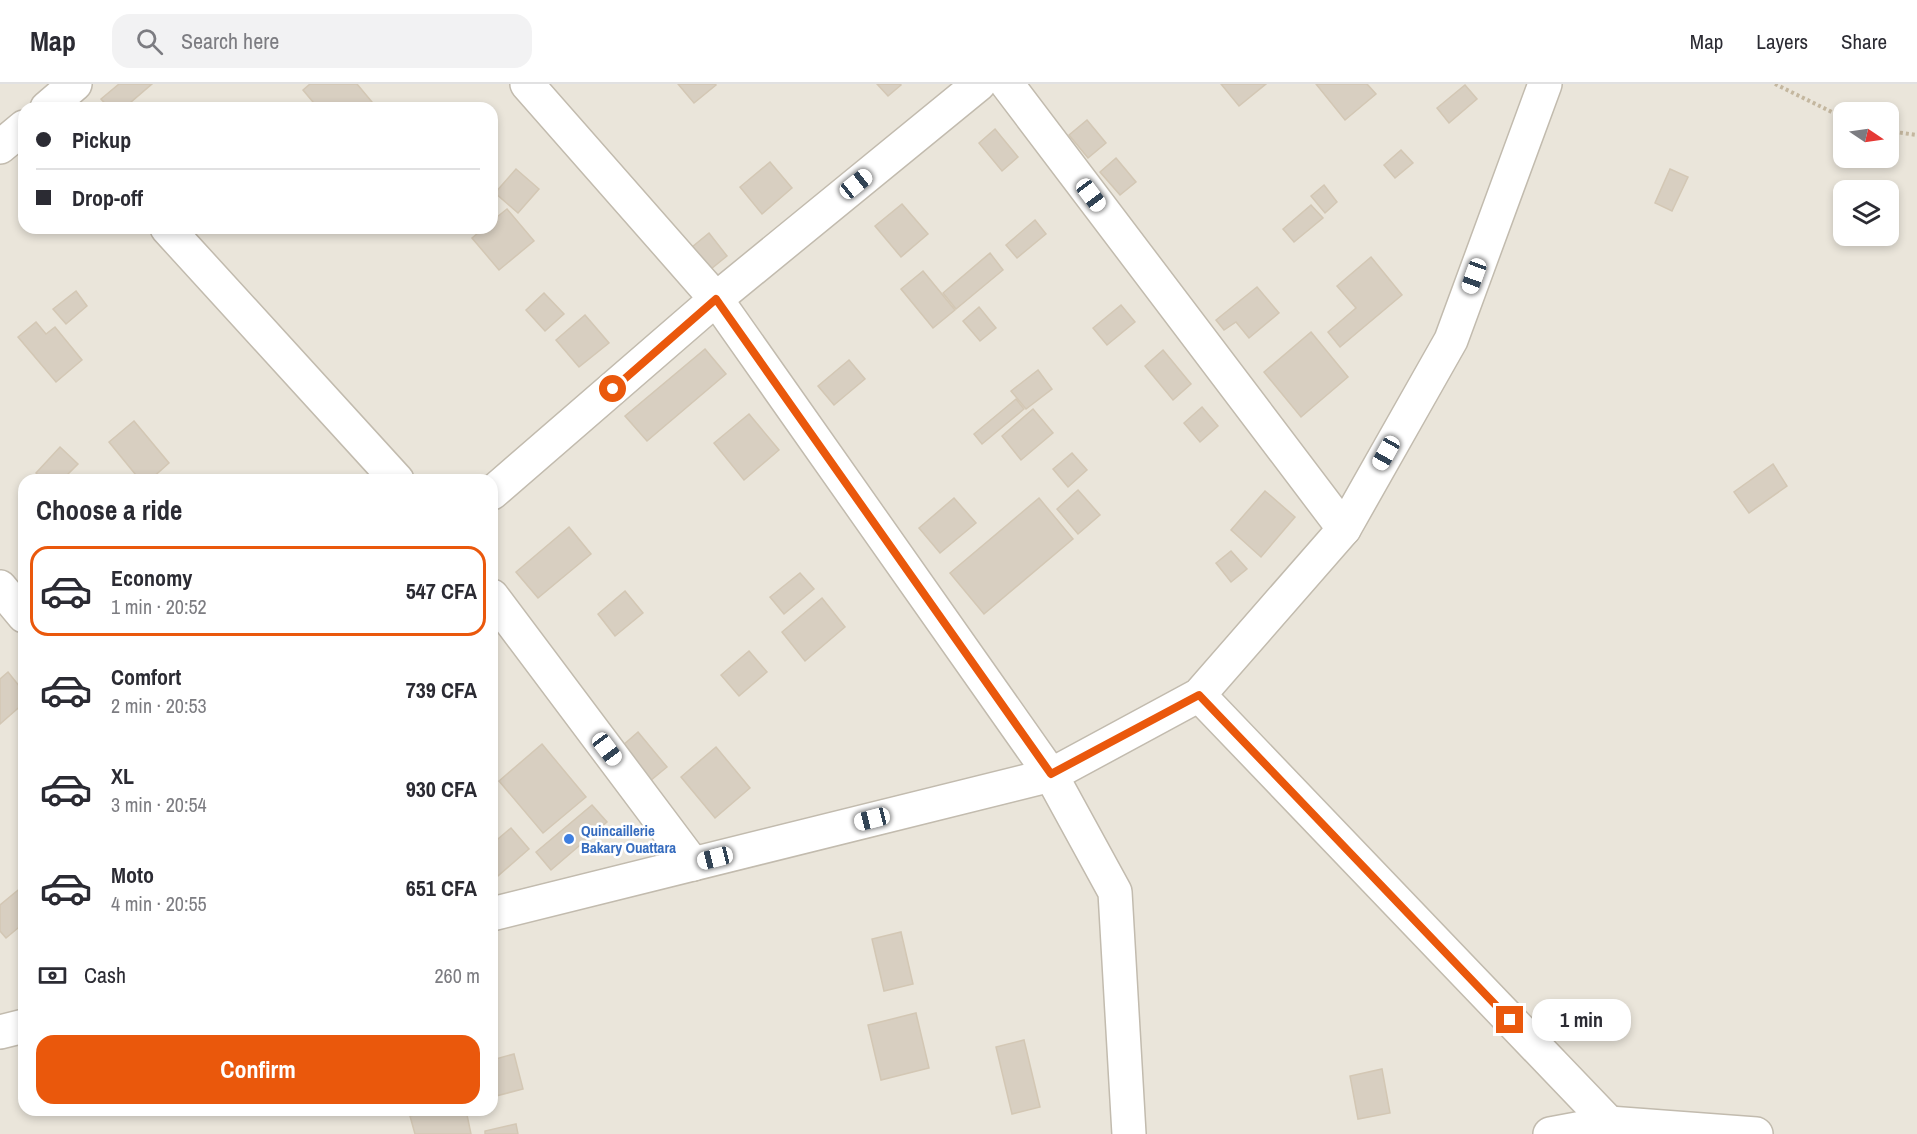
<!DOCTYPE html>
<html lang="en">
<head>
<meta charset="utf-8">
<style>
  :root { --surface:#fff; --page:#f2f2f3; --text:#2b2b33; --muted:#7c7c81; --line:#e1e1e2; --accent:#ea580c }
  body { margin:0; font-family:"Archivo Narrow",sans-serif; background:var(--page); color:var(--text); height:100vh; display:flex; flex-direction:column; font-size:22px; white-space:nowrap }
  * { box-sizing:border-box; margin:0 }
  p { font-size:20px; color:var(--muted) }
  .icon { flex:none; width:33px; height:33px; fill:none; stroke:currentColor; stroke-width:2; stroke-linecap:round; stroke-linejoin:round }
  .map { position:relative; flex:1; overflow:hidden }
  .drawer { position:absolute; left:18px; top:390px; width:480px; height:642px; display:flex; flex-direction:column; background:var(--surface); border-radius:18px; box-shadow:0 3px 9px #0003 }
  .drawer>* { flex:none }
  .hud { position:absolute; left:18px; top:18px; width:480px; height:132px; border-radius:18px; box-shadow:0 3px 9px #0003; display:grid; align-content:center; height:132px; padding:0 18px; background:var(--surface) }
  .needle { width:39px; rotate:103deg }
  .controls { position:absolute; left:1833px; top:18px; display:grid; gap:12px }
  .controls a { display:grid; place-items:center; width:66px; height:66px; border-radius:12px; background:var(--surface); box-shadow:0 3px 9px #0003; font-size:30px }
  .end { position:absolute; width:27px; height:27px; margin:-14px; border:8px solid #ea580c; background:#fff; box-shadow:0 0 0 3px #fff }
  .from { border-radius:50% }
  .bubble { position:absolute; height:42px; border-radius:18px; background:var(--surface); box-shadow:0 3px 9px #0003; font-size:20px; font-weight:700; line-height:42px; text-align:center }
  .car { position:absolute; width:18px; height:36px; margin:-18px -9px; border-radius:8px; box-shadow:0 0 4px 2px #0007; background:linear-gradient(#fff 24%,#345 0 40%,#fff 0 76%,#345 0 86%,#fff 0) }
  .hud b { display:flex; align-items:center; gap:21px; height:57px; font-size:22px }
  .hud b+b { border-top:2px solid var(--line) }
  .hud i { width:15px; height:15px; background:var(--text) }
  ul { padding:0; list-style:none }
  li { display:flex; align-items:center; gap:18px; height:90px; margin:0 12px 9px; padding:0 6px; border:3px solid transparent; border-radius:18px }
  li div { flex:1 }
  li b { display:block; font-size:22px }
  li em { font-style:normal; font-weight:700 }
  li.active { border-color:var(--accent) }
  li>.icon { width:54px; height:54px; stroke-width:1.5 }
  h2 { padding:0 18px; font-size:27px; line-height:72px }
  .pay { display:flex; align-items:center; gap:15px; height:66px; padding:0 18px; font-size:22px }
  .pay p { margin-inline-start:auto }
  .primary-button { display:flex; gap:12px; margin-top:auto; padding:12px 18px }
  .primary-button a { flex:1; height:69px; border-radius:18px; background:var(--accent); color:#fff; font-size:24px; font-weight:700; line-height:69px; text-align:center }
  header { display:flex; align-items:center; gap:36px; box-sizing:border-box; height:84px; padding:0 30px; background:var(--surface); border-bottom:2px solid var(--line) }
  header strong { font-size:28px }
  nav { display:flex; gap:33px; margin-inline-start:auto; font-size:21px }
  .search { width:420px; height:54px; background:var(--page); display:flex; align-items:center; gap:15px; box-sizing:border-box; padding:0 21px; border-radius:18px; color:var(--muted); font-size:22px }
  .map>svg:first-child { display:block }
  .residential { fill:#eae5da; fill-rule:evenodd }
  .building { fill:#d8cfc1; stroke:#d3c7b4; stroke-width:1.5 }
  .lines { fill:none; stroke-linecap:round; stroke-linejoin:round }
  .minor-casing { stroke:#c2bbae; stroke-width:36 }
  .path { stroke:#c4b79f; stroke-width:4; stroke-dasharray:3 3; stroke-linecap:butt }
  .minor { stroke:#fff; stroke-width:33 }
  .route { stroke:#ea580c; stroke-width:8 }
  .shop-dot { fill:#3f7fe0; stroke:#fff; stroke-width:2 }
  .labels { text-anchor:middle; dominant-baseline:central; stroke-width:5; stroke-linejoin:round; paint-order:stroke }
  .shop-label { font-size:15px; font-weight:bold; fill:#366cbe; stroke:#fff; text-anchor:start }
</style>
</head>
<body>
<header>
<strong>Map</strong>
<div class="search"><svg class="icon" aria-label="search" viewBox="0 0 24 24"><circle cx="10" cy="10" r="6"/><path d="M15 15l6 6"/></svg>Search here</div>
<nav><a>Map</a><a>Layers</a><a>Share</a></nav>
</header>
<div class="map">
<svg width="1917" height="1050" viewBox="0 0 1917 1050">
  <rect width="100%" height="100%" fill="#f6f3ec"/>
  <path class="residential" d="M0,0h1917v1050h-1917zM24,24h468v120h-468zM1844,28h44v46h-44zM1844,106h44v46h-44zM24,396h468v630h-468z"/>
  <g class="building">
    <path d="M119,0h33l-28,24h-15l-8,-9z"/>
    <path d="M310,0h47l20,24h-59l-15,-18z"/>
    <path d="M678,0h37l1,1 -22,18z"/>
    <path d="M877,0h23l1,1 -13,11z"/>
    <path d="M1221,0h45l-27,22z"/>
    <path d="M1316,0h51l9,10 -31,26z"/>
    <path d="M1465,1l12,14 -28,24 -12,-15z"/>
    <path d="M1087,36l19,23 -18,15 -19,-23z"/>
    <path d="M995,45l23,28 -16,14 -23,-28z"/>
    <path d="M1401,66l12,13 -18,15 -11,-13z"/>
    <path d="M1116,74l20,24 -16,13 -20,-23z"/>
    <path d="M770,78l22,26 -30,26 -22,-27z"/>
    <path d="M516,85l23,20 -21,24 -23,-20z"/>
    <path d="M1670,85l18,8 -16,34 -17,-8z"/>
    <path d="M1324,101l13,17 -12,11 -14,-17z"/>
    <path d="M902,120l26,30 -27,23 -26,-31z"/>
    <path d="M1311,121l12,13 -29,24 -11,-13z"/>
    <path d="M507,125l27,32 -35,29 -27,-32 12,-10h8v-7z"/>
    <path d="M1035,136l11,14 -29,24 -11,-13z"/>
    <path d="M709,149l18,23 -16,13 -19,-22z"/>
    <path d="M990,169l13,17 -47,39 -13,-16z"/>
    <path d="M1371,173l31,38 -62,52 -12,-15 28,-24 -19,-22z"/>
    <path d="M923,187l32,39 -22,18 -32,-39z"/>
    <path d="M1257,203l22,26 -30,25 -13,-16 -12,8 -8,-10z"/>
    <path d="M76,207l11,15 -21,18 -13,-15z"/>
    <path d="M544,209l20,21 -19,17 -19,-21z"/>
    <path d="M1121,221l14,17 -28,23 -14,-17z"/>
    <path d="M979,223l17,21 -16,13 -17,-20z"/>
    <path d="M585,231l24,28 -30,24 -23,-27z"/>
    <path d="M36,238l10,12 9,-7 27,33 -26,22 -38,-45z"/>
    <path d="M1311,248l37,45 -47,40 -37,-45z"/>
    <path d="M705,265l21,25 -79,67 -22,-25z"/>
    <path d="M1163,266l28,34 -18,16 -28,-34z"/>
    <path d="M849,276l16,19 -31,26 -16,-19z"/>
    <path d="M1038,286l14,19 -26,20 -15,-18z"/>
    <path d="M1016,315l8,10 -42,35 -8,-10z"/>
    <path d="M1202,323l16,19 -18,16 -16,-19z"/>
    <path d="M1033,325l20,24 -32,27 -19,-24z"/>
    <path d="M749,330l30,36 -35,30 -30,-37z"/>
    <path d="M134,337l35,42 -19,17h-10l-31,-38z"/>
    <path d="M60,363l18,17 -16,16h-19l-7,-7z"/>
    <path d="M1072,369l15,17 -19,17 -15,-18z"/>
    <path d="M1773,380l14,22 -38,27 -15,-21z"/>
    <path d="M1078,406l22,25 -22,19 -21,-25z"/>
    <path d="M1265,407l30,26 -34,40 -30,-27z"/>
    <path d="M954,414l22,25 -36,30 -21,-25z"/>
    <path d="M1039,414l34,41 -89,75 -34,-41z"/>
    <path d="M569,443l22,27 -53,44 -22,-26z"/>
    <path d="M1231,467l16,18 -16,13 -15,-19z"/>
    <path d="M800,489l14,16 -30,25 -14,-17z"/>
    <path d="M625,507l18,22 -28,23 -17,-22z"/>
    <path d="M822,514l23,29 -40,34 -23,-29z"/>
    <path d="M749,567l18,21 -28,24 -18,-21z"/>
    <path d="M8,588l16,20v11l-24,21v-45z"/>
    <path d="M638,648l29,35 -17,14 -28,-35z"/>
    <path d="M542,660l44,53 -43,36 -44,-52z"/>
    <path d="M716,663l34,41 -35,30 -34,-41z"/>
    <path d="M592,721l15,17 -56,48 -15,-18z"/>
    <path d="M511,744l18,21 -37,32v-37z"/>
    <path d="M23,802l1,37 -18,15 -6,-7v-26z"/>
    <path d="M901,848l12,52 -29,7 -12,-52z"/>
    <path d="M916,929l13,55 -48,12 -13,-55z"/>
    <path d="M1024,956l16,67 -28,7 -16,-67z"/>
    <path d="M514,970l9,35 -27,7 -4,-18v-18z"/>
    <path d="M1382,985l8,44 -32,6 -8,-43z"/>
    <path d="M435,1026h31l5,24h-56l-5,-18z"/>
    <path d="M516,1040l2,10h-33v-3z"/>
  </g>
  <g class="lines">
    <defs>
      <g id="minor">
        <path d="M527,0l189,215 335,476 64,117 14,242"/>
        <path d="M1007,0l337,445"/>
        <path d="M47,24l28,-24"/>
        <path d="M0,63l24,-20"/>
        <path d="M167,144l230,252"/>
        <path d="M492,409l224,-194 263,-215"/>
        <path d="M0,503l24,29"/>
        <path d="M492,512l201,268"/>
        <path d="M1199,611l410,428"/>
        <path d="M492,830l559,-139 148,-80 145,-166 107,-189 94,-256"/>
        <path d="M0,948l24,-6"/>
        <path d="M1550,1050l59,-11 147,11"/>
      </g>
    </defs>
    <use href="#minor" class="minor-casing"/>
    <g class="path">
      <path d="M1775,0l69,34"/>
      <path d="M1888,47l29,4"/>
    </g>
    <use href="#minor" class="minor"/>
  </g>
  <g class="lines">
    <path class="route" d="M613,305l103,-90 335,475 148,-79 311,325"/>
  </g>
  <circle class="shop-dot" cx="569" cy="755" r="6"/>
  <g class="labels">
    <g class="shop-label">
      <text x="581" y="746">Quincaillerie<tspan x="581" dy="17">Bakary Ouattara</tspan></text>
    </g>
  </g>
</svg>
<div class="controls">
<a><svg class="needle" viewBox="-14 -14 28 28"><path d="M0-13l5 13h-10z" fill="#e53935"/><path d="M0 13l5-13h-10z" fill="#7c7c81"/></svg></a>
<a><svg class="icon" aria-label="layers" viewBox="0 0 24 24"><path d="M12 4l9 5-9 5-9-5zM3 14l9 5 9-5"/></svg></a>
</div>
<i class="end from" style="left:613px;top:305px"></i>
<i class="end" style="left:1510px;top:936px"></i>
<div class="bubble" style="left:1532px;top:915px;width:99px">1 min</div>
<i class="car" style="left:856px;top:100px;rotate:51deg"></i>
<i class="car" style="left:1091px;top:111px;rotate:143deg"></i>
<i class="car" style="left:1474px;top:192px;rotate:200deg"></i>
<i class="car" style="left:1386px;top:369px;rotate:209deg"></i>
<i class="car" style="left:607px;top:665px;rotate:143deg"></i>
<i class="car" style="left:872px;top:735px;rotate:256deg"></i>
<i class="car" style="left:715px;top:774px;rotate:256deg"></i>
<div class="hud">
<b><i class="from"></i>Pickup</b>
<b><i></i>Drop-off</b>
</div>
<section class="drawer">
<h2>Choose a ride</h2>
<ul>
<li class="active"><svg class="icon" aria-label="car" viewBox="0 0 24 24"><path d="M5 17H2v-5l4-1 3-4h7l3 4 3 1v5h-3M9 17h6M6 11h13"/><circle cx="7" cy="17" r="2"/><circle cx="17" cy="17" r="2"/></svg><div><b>Economy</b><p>1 min · 20:52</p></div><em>547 CFA</em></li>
<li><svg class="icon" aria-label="car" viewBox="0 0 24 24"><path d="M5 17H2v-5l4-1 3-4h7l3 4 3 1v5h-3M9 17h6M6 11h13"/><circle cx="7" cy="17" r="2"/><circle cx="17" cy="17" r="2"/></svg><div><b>Comfort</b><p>2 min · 20:53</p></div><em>739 CFA</em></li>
<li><svg class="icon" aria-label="car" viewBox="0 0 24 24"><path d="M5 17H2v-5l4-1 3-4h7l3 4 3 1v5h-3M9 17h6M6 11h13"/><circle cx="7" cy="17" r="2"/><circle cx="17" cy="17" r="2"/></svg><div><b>XL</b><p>3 min · 20:54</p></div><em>930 CFA</em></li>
<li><svg class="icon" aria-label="car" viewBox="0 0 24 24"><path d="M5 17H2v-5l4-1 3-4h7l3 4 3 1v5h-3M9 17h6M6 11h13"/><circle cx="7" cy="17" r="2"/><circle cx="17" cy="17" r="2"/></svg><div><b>Moto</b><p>4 min · 20:55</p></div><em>651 CFA</em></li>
</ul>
<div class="pay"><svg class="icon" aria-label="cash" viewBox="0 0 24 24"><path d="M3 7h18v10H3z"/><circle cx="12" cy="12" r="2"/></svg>Cash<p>260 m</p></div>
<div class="primary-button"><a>Confirm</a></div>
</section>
</div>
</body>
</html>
